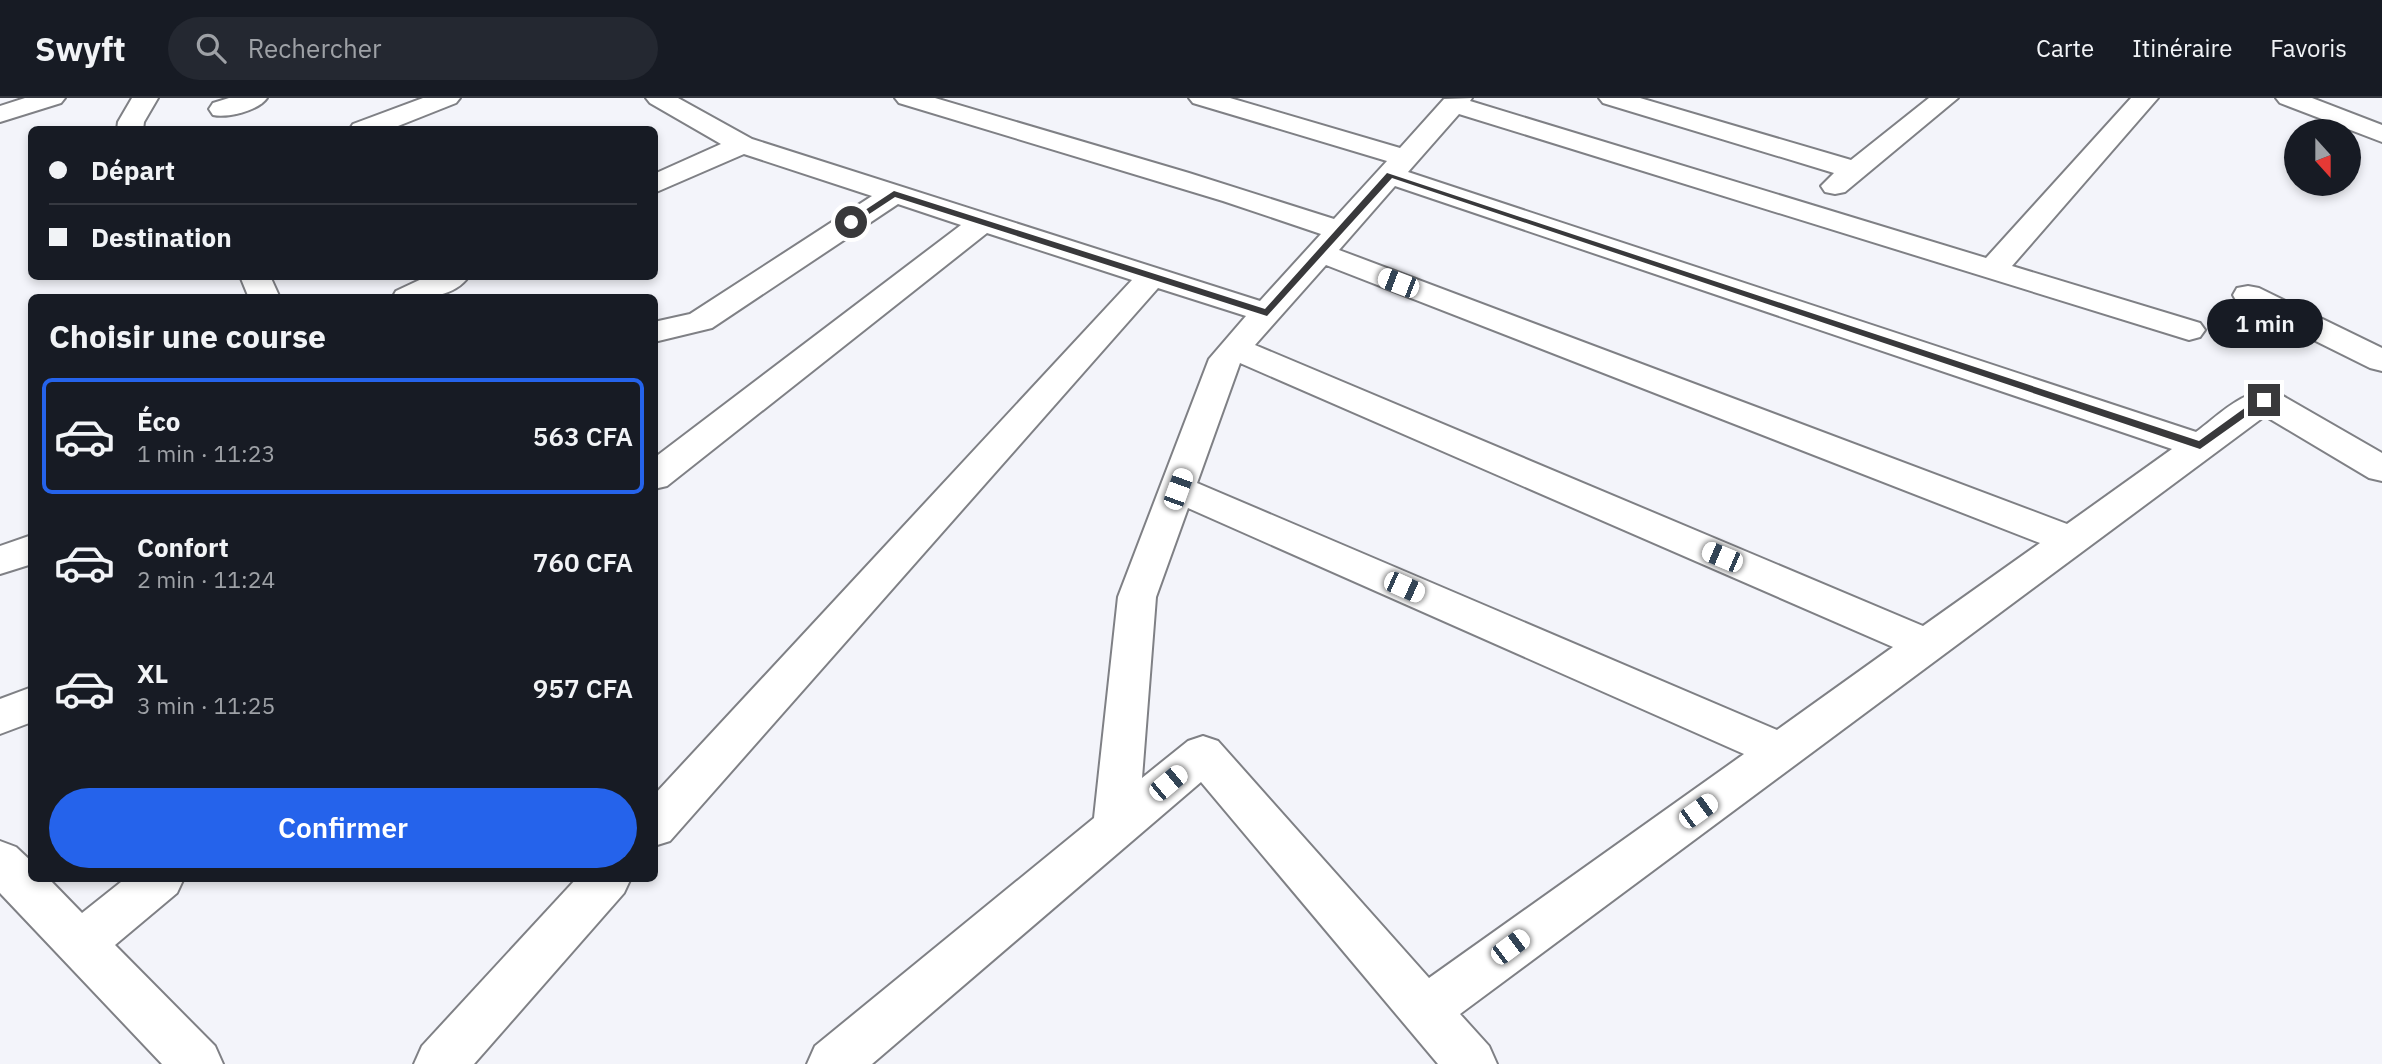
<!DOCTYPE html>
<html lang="fr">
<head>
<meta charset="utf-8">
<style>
  :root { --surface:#171b24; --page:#242831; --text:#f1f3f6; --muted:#9ea1a6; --line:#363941; --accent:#2563eb }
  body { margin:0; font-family:"IBM Plex Sans",sans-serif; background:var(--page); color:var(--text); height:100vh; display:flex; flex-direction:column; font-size:26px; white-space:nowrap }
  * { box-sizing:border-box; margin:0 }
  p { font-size:23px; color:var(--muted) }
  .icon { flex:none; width:38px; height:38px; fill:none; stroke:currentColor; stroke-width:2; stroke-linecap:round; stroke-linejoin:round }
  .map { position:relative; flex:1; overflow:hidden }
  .panel { position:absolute; left:28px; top:196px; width:630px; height:588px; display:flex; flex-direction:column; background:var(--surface); border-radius:10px; box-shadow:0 4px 10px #0003 }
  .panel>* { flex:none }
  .hud { position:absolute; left:28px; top:28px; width:630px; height:154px; border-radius:10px; box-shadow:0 4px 10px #0003; display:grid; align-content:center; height:154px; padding:0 21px; background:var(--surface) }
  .needle { width:46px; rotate:159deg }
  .tools { position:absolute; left:2284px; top:21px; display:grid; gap:14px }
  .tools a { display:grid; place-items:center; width:77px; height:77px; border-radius:50%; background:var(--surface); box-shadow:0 4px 10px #0003; font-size:35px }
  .end { position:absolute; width:32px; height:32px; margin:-16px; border:9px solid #39393b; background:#fff; box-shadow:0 0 0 4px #fff }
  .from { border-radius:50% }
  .bubble { position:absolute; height:49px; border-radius:24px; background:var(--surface); box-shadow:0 4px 10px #0003; font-size:23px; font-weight:600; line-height:49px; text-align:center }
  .car { position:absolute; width:21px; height:42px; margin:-21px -10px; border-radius:9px; box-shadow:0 0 5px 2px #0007; background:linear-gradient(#fff 24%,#345 0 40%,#fff 0 76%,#345 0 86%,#fff 0) }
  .hud b { display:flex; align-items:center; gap:24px; height:66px; font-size:26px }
  .hud b+b { border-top:2px solid var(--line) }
  .hud i { width:18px; height:18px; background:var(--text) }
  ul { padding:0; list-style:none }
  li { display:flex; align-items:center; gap:21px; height:116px; margin:0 14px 10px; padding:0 7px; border:4px solid transparent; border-radius:10px }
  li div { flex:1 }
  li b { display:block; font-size:26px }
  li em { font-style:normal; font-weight:600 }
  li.active { border-color:var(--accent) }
  li>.icon { width:63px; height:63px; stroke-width:1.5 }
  h2 { padding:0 21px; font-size:32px; line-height:84px }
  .action { display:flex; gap:14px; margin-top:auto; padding:14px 21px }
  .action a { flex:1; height:80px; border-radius:42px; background:var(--accent); color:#fff; font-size:28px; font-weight:600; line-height:80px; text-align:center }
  header { display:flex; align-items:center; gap:42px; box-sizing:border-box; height:98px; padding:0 35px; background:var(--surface); border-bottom:2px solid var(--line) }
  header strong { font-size:33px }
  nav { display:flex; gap:38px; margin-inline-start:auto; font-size:24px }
  .search { width:490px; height:63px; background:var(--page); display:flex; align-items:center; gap:18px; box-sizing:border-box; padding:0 24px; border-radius:38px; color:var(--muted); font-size:26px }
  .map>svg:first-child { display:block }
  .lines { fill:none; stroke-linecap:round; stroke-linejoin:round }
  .street-casing { stroke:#7f8085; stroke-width:4 }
  .street { fill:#fff; fill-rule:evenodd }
  .route { fill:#39393b }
</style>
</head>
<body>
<header>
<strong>Swyft</strong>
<div class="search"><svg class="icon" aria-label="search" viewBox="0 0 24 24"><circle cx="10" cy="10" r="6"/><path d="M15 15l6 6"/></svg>Rechercher</div>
<nav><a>Carte</a><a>Itinéraire</a><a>Favoris</a></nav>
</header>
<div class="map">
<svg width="2382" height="966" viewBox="0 0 2382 966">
  <rect width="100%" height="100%" fill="#f3f4fa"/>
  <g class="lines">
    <defs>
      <g id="street">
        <path d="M25,0h40l-4,5 -61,19v-16z"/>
        <path d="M132,0h26l-14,24 -1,8h-26l1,-8z"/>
        <path d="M229,0h38c-9,13 -40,20 -54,17l-4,-6 4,-6z"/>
        <path d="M423,0h37l-4,5 -68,27h-39l4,-6z"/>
        <path d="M646,0h32l74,41 508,162 61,-67 -98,-33 -324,-98 -4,-5h40l254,75 145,46 53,-58 -194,-58 -4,-5h41l170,50 44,-49 28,-1 -2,3 516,157 145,-160h27l-146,168 188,57 5,7 -5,7 -11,3 -730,-226 -51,58 788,260c22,-16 51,-47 80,-40l106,61v28l-13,-3 -104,-62 -805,598 29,32 8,18h-59l-237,-282 -329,282h-65l8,-18 279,-228 24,-221 91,-238 37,-43 -88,-28 -488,553 -16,5v-51l478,-515 -145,-47 -320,253 -13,3v-31l307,-233 -63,-21 -186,124 -58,14v-20l36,-8 182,-118 -128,-42 -90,39v-19l67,-30 -71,-41zM1395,88l777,263 -105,75 -728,-274zM1326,167l714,278 -117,83 -668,-281zM1240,265l653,284 -116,83 -580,-247zM1188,410l556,246 -315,224 -211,-237 -15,-5 -15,5 -46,37 14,-181z"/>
        <path d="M1599,0h41l211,62 78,-62h29l-113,94 -10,2 -10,-2 -4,-6 13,-13 -231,-70z"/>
        <path d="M2276,0h36l70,27v17l-102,-39z"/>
        <path d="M240,178h30l10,22h-31z"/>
        <path d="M428,178h41c-16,24 -52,22 -77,22l4,-7z"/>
        <path d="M2248,188l11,2 123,60v23l-12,-3 -133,-66 -4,-7 4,-7z"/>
        <path d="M32,437v29l-32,10v-28z"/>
        <path d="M32,589v35l-32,12v-35z"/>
        <path d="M0,743l16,6 16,15v16h16l34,35 44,-35h58l-7,15 -62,52 100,101 8,18h-61l-162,-171z"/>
        <path d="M577,780h54l-7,15 -150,171h-60l8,-18z"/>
      </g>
    </defs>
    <use href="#street" class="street-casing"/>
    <use href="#street" class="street"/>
  </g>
  <path class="route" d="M1387,75l812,268 61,-44 9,3 -69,49 -808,-271 -125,138 -372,-119 -41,27 -7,-2 47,-31 371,118z"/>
</svg>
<div class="tools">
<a><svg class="needle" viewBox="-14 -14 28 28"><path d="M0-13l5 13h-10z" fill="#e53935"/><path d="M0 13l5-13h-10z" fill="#9ea1a6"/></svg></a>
</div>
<i class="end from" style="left:851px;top:124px"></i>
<i class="end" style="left:2264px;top:302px"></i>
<div class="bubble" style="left:2207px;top:201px;width:116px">1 min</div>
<i class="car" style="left:1398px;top:185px;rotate:291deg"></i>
<i class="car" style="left:1178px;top:391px;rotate:20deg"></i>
<i class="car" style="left:1722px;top:459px;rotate:293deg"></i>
<i class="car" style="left:1404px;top:489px;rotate:114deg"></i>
<i class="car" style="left:1168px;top:685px;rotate:50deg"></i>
<i class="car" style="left:1698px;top:713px;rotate:54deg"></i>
<i class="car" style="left:1510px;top:849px;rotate:53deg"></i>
<div class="hud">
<b><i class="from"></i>Départ</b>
<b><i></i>Destination</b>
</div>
<section class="panel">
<h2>Choisir une course</h2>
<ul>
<li class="active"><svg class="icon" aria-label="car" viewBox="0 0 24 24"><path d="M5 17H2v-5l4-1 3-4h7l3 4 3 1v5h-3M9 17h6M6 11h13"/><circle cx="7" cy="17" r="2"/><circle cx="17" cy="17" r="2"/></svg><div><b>Éco</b><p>1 min · 11:23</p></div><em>563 CFA</em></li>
<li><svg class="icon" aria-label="car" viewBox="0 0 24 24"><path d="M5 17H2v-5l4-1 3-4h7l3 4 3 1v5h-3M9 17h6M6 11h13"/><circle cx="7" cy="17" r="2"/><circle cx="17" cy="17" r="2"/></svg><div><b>Confort</b><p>2 min · 11:24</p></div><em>760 CFA</em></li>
<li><svg class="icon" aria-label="car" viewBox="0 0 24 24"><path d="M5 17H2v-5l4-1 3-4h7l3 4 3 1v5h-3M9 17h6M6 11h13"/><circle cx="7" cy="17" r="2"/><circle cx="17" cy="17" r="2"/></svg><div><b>XL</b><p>3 min · 11:25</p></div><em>957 CFA</em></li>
</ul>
<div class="action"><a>Confirmer</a></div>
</section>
</div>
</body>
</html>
